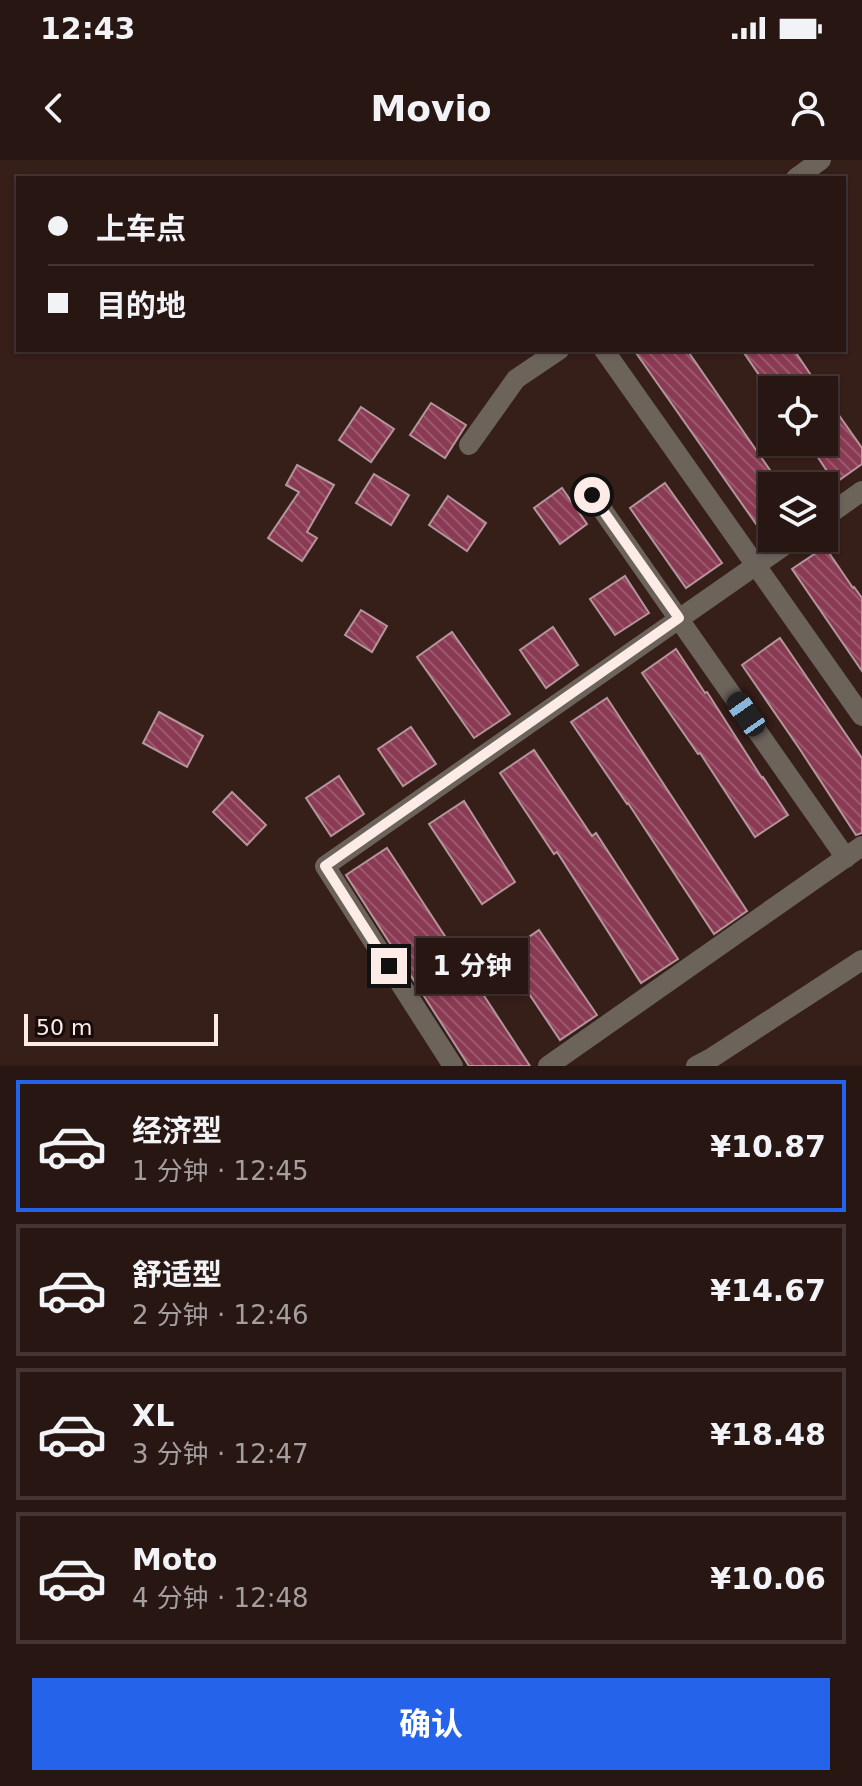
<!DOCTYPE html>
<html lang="zh">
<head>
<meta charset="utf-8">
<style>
  :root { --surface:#281613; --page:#342321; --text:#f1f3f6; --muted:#a59fa0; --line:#443533; --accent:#2563eb }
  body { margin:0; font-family:"DejaVu Sans","Noto Sans SC",sans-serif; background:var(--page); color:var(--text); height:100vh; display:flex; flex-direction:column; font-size:30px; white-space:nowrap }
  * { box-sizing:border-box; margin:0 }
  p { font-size:26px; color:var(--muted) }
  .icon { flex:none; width:44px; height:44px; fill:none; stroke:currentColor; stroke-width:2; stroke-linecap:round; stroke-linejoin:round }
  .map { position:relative; height:906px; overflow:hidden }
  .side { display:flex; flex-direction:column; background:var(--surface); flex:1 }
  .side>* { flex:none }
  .guide { position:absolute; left:16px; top:16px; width:830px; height:176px; border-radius:0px; box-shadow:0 2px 6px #0004,0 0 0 2px var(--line); display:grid; align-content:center; height:176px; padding:0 32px; background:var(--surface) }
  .tools { position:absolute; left:758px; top:216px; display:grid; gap:16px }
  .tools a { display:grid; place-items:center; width:80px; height:80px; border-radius:0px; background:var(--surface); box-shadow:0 2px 6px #0004,0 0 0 2px var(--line); font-size:40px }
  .scale { position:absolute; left:24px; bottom:20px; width:194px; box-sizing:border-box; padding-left:8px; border:4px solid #fcebe7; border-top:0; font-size:22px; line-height:28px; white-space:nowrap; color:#fcebe7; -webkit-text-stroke:6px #160b09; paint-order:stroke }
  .end { position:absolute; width:36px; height:36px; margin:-18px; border:10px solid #fcebe7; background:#111; box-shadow:0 0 0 4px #111 }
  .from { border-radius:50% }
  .bubble { position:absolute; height:56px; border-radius:0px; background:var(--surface); box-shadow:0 2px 6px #0004,0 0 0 2px var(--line); font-size:26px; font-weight:700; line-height:56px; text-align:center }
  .car { position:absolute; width:24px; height:48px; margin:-24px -12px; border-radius:10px; box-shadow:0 0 6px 2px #0007; background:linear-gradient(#222 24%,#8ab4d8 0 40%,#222 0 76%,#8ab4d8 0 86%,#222 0) }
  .guide b { display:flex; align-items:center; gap:28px; height:76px; font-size:30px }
  .guide b+b { border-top:2px solid var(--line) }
  .guide i { width:20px; height:20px; background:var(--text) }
  ul { padding:14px 0 0; list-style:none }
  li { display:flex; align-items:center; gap:24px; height:132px; margin:0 16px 12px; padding:0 16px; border:4px solid var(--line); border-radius:0px }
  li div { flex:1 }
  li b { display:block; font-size:30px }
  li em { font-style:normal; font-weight:700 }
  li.on { border-color:var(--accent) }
  li>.icon { width:72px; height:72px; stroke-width:1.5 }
  .cta { display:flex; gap:16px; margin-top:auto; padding:16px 32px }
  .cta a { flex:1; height:92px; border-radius:0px; background:var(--accent); color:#fff; font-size:32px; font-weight:700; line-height:92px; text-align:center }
  .status { display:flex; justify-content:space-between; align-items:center; height:56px; padding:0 40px; background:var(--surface); direction:ltr }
  .status svg { height:22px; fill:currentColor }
  header { display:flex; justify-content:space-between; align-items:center; height:104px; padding:0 32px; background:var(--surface); font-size:36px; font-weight:700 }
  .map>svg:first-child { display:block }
  .building { fill:url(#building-back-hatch); stroke:#b4959c; stroke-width:2 }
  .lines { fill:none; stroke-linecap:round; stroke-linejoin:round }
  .minor { stroke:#6c635b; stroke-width:20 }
  .route { stroke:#fcebe7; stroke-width:10 }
</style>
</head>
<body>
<div class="status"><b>12:43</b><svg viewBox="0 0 49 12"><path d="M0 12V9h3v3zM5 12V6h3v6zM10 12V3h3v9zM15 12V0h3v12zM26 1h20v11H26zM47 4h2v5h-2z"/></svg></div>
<header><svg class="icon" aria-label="back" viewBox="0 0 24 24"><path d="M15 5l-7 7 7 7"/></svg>Movio<svg class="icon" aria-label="person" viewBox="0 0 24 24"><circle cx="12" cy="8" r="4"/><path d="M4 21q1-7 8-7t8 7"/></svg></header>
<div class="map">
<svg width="862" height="906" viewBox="0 0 862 906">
  <defs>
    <pattern id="building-back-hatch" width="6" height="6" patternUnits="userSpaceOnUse" patternTransform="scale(2)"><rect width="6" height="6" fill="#8a3b53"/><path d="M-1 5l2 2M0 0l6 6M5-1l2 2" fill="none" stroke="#9b586c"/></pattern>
  </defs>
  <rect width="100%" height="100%" fill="#361e19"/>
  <g class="building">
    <path d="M634,190h53l85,123v65l-4,3z"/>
    <path d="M742,190h52l27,40h-49v4z"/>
    <path d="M824,234l38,54v16l-27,19 -26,-39 3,-2h12z"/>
    <path d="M431,243l35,22 -21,33 -35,-23z"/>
    <path d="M361,247l33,22 -23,33 -32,-22z"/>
    <path d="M297,305l37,20 -27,47 10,6 -15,23 -34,-23 31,-46 -13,-7z"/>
    <path d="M374,314l35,21 -18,30 -35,-22z"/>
    <path d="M665,323l57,80 -36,25 -56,-80z"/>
    <path d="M562,328l25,36 -27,20 -26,-36z"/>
    <path d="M448,336l38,27 -19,28 -38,-26z"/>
    <path d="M825,387l28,41 1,-1 8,11v73l-70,-102z"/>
    <path d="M625,416l24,37 -34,22 -25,-36z"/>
    <path d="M361,450l26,16 -15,26 -27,-17z"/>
    <path d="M553,467l25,38 -32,23 -26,-38z"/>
    <path d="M452,472l58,82 -36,24 -57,-81z"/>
    <path d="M780,478l82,120v75l-6,2 -57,-87 -57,-83z"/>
    <path d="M676,489l29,44 2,-1 55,86 1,-1 25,38 -33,22 -55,-84 -2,1 -56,-81z"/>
    <path d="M607,538l140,213 -33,23 -86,-131 -1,1 -56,-82z"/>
    <path d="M159,552l44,24 -16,31 -44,-24z"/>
    <path d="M411,567l25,37 -33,22 -25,-37z"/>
    <path d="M534,590l58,86 4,-3 82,126 -37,24 -84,-131 -3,2 -54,-81z"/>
    <path d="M339,616l25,38 -33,22 -25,-38z"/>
    <path d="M232,632l34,33 -19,20 -34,-33z"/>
    <path d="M464,641l51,81 -33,22 -53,-80z"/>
    <path d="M387,688l14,21 129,197h-61l-123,-191z"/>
    <path d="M539,770l58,85 -37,25 -57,-85z"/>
  </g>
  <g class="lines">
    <g class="minor">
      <path d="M796,18l25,-18"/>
      <path d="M604,190l258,366"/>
      <path d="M469,285l47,-66 43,-29"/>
      <path d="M592,335l254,363"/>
      <path d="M824,358l38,-27"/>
      <path d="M453,906l-128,-200 470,-328"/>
      <path d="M548,906l314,-220"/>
      <path d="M696,906l17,-9 149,-97"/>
    </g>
  </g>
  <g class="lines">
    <path class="route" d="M389,806l-64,-100 354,-248 -87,-123"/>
  </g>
</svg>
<div class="tools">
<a><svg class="icon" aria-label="locate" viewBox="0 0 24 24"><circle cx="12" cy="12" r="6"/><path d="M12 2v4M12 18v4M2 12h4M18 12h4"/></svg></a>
<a><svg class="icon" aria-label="layers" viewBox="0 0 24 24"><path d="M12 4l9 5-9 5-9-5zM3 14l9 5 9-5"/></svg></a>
</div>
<div class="scale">50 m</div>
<i class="end from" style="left:592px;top:335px"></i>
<i class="end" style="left:389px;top:806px"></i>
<div class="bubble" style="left:416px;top:778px;width:112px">1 分钟</div>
<i class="car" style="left:746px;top:554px;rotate:325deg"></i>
<div class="guide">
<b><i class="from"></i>上车点</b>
<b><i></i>目的地</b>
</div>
</div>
<section class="side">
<ul>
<li class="on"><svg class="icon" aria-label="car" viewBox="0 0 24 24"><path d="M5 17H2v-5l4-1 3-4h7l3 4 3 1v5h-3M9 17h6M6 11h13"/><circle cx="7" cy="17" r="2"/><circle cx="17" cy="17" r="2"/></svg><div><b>经济型</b><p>1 分钟 · 12:45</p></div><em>¥10.87</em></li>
<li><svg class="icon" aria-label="car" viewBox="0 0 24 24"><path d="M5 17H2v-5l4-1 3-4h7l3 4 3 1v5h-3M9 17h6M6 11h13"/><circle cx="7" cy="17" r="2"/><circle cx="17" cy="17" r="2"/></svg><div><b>舒适型</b><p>2 分钟 · 12:46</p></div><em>¥14.67</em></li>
<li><svg class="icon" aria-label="car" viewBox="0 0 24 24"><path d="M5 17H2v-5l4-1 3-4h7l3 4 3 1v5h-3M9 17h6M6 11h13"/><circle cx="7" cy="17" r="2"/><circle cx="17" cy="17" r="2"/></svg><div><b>XL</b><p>3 分钟 · 12:47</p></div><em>¥18.48</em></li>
<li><svg class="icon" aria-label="car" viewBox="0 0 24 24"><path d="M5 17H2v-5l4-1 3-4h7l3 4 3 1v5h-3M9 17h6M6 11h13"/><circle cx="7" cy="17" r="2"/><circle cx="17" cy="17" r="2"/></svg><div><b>Moto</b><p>4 分钟 · 12:48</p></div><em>¥10.06</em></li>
</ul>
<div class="cta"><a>确认</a></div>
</section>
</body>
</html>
